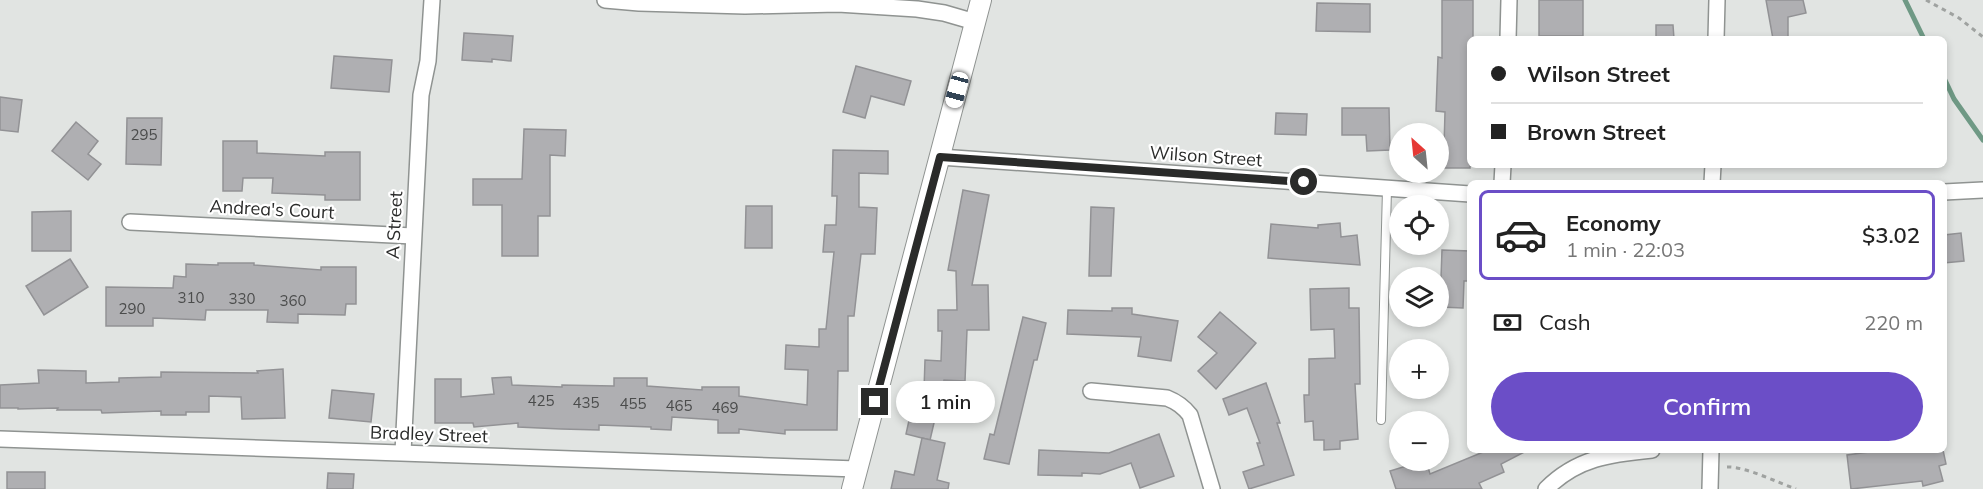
<!DOCTYPE html>
<html lang="en">
<head>
<meta charset="utf-8">
<style>
  :root { --surface:#fff; --page:#f6f6f6; --text:#222; --muted:#767676; --line:#e0e0e0; --accent:#6b4ec7 }
  body { margin:0; font-family:Mulish,sans-serif; background:var(--page); color:var(--text); height:100vh; display:flex; flex-direction:column; font-size:22px; white-space:nowrap }
  * { box-sizing:border-box; margin:0 }
  p { font-size:20px; color:var(--muted) }
  .icon { flex:none; width:33px; height:33px; fill:none; stroke:currentColor; stroke-width:2; stroke-linecap:round; stroke-linejoin:round }
  .map { position:relative; flex:1; overflow:hidden }
  .panel { position:absolute; left:1467px; top:180px; width:480px; height:273px; display:flex; flex-direction:column; background:var(--surface); border-radius:9px; box-shadow:0 3px 9px #0003 }
  .panel>* { flex:none }
  .hud { position:absolute; left:1467px; top:36px; width:480px; height:132px; border-radius:9px; box-shadow:0 3px 9px #0003; display:grid; align-content:center; height:132px; padding:0 24px; background:var(--surface) }
  .needle { width:39px; rotate:333deg }
  .fabs { position:absolute; left:1389px; top:123px; display:grid; gap:12px }
  .fabs a { display:grid; place-items:center; width:60px; height:60px; border-radius:50%; background:var(--surface); box-shadow:0 3px 9px #0003; font-size:30px }
  .end { position:absolute; width:27px; height:27px; margin:-14px; border:8px solid #2a2b2a; background:#fff; box-shadow:0 0 0 3px #fff }
  .from { border-radius:50% }
  .bubble { position:absolute; height:42px; border-radius:21px; background:var(--surface); box-shadow:0 3px 9px #0003; font-size:20px; font-weight:600; line-height:42px; text-align:center }
  .car { position:absolute; width:18px; height:36px; margin:-18px -9px; border-radius:8px; box-shadow:0 0 4px 2px #0007; background:linear-gradient(#fff 24%,#345 0 40%,#fff 0 76%,#345 0 86%,#fff 0) }
  .hud b { display:flex; align-items:center; gap:21px; height:57px; font-size:22px }
  .hud b+b { border-top:2px solid var(--line) }
  .hud i { width:15px; height:15px; background:var(--text) }
  ul { padding:10px 0 0; list-style:none }
  li { display:flex; align-items:center; gap:18px; height:90px; margin:0 12px 9px; padding:0 12px; border:3px solid transparent; border-radius:9px }
  li div { flex:1 }
  li b { display:block; font-size:22px }
  li em { font-style:normal; font-weight:600 }
  li.active { border-color:var(--accent) }
  li>.icon { width:54px; height:54px; stroke-width:1.5 }
  .pay { display:flex; align-items:center; gap:15px; height:66px; padding:0 24px; font-size:22px }
  .pay p { margin-inline-start:auto }
  .primary-button { display:flex; gap:12px; margin-top:auto; padding:12px 24px }
  .primary-button a { flex:1; height:69px; border-radius:36px; background:var(--accent); color:#fff; font-size:24px; font-weight:600; line-height:69px; text-align:center }
  .map>svg:first-child { display:block }
  .lines { fill:none; stroke-linecap:round; stroke-linejoin:round }
  .stream { stroke:#6f9985; stroke-width:5 }
  .building { fill:#afafb2; stroke:#929295; stroke-width:1.5 }
  .service-casing { stroke:#8f9391; stroke-width:10 }
  .minor-casing { stroke:#8f9391; stroke-width:18 }
  .tertiary-casing { stroke:#8f9391; stroke-width:22 }
  .path { stroke:#9fa2a0; stroke-width:3; stroke-dasharray:4.5 4.5; stroke-linecap:butt }
  .service { stroke:#fff; stroke-width:8 }
  .minor { stroke:#fff; stroke-width:15 }
  .tertiary { stroke:#fff; stroke-width:20 }
  .route { stroke:#2a2b2a; stroke-width:8 }
  .labels { text-anchor:middle; dominant-baseline:central; stroke-width:4.5; stroke-linejoin:round; paint-order:stroke }
  .number-label { font-size:15px; fill:#4b4c4c }
  .street-label { font-size:18px; fill:#2a2b2a; stroke:#fff }
</style>
</head>
<body>
<div class="map">
<svg width="1983" height="489" viewBox="0 0 1983 489">
  <rect width="100%" height="100%" fill="#e1e4e2"/>
  <g class="lines">
    <g class="stream">
      <path d="M1905,0l19,39"/>
      <path d="M1944,78l10,21 29,41"/>
    </g>
  </g>
  <g class="building">
    <path d="M1442,0h31v39h-3v129h-32v-21h6l1,-35 -9,-1 2,-54 4,1z"/>
    <rect x="1539" y="0" width="44" height="36"/>
    <path d="M1766,0h37l3,13 -18,4v22h-15z"/>
    <path d="M1317,3l53,1v28l-54,-1z"/>
    <path d="M1656,25h17l1,14h-18z"/>
    <path d="M464,33l49,3 -2,25 -19,-2v3l-30,-2z"/>
    <path d="M334,56l58,4 -3,32 -58,-4z"/>
    <path d="M856,66l55,15 -7,24 -33,-9 -6,22 -22,-6z"/>
    <path d="M0,97l22,3 -4,32 -18,-2z"/>
    <path d="M1342,108h47l1,42 -23,1 -1,-16h-24z"/>
    <path d="M1276,113l31,1 -1,21 -31,-1z"/>
    <path d="M127,118h35l-1,47 -35,-1z"/>
    <path d="M76,122l22,19 -10,13 13,10 -13,16 -36,-29z"/>
    <path d="M524,129l42,1 -1,26 -15,-1v61h-12v40h-36v-51h-29v-26h49z"/>
    <path d="M223,141h34v12l68,3v-4h35v48h-35v-5l-53,-2 1,-15h-30l-1,13h-19z"/>
    <path d="M833,150l55,1v23l-29,-1v34l18,1 -2,46h-14l-7,62h-6v55h-10l-1,59h-52v4l-46,-5v4h-21v-13l-46,-3 -1,13 -20,-1v-2l-52,-2v5l-38,-1 -43,-2v-4l-44,4 -1,-4h-38v-44h26v18l33,-3 -2,-16 19,-1 1,8 50,2v-2l52,1v-8h33v8l55,4v-3h37v9l68,9 1,-35 -23,-1 1,-24 33,2v-18h7l8,-77h-11l2,-27h11l1,-29h-5z"/>
    <path d="M963,190l26,5 -17,90h16l1,45h-22l-2,51 -21,-1 -14,60 -24,-6 10,-45 8,1 1,-30 16,1 1,-30h-4v-21h19l-1,-39 -8,-1z"/>
    <path d="M746,206h26v42h-27z"/>
    <path d="M1091,207l23,1 -3,68h-22z"/>
    <path d="M71,211v40h-39v-39z"/>
    <path d="M1340,223l1,14 16,-2 3,30 -92,-7 3,-34 47,4v-3z"/>
    <path d="M1961,233l3,28 -20,2v-28z"/>
    <path d="M1442,250l28,1v30h-6l-1,27 -23,-1z"/>
    <path d="M70,259l18,28 -44,28 -18,-29z"/>
    <path d="M218,263h36v2l67,5v-3h35v37h-10l-1,11 -47,-1v9l-31,-1 1,-12h-62l-1,10 -52,-2v8h-47v-39l67,1 1,-12 12,1v-13l32,1z"/>
    <path d="M1349,288v20h10l1,76h-5l3,55 -18,2v8l-16,1v-10h-10l-1,-19 -8,1 -1,-27h5v-36l26,-1 -1,-29 -23,1 -1,-41z"/>
    <path d="M1112,308h20v6l46,7 -7,40 -33,-5 3,-19 -74,-3 1,-24 44,1z"/>
    <path d="M1220,312l36,31 -40,46 -18,-18 19,-18 -19,-16z"/>
    <path d="M1023,317l23,6 -9,37h-3l-25,104 -25,-5 6,-25 4,1z"/>
    <path d="M283,369l2,49 -43,1 -1,-22 -32,-1v16h-23v3h-25v-4l-59,2 -1,-3h-44l1,-2 -40,1v-1h-18v-23l39,-2 -1,-13 48,1v12l33,-1v-4l42,-1v-5l97,1 -1,-2z"/>
    <path d="M1266,383l14,40h-3l17,52 -45,14 -6,-17 21,-7 -7,-22h3l-13,-35 -18,7 -6,-16z"/>
    <path d="M332,390l42,4 -3,28 -42,-4z"/>
    <path d="M1159,434l15,42 -34,12 -9,-25 -31,11 -18,-1v3l-44,-1 1,-25 70,3z"/>
    <path d="M922,438l23,5 -8,37 12,3 -1,6h-57l4,-18 19,4z"/>
    <path d="M1488,450h40l-27,14 3,8 -25,11 3,6h-86l-6,-18 36,-11 4,14z"/>
    <path d="M1884,450h59l3,14 -7,2 4,15 -20,5 -1,-5 -71,8 -4,-34z"/>
    <rect x="7" y="472" width="38" height="17"/>
    <path d="M328,473l26,1 -1,15h-26z"/>
  </g>
  <g class="lines">
    <defs>
      <path id="service" d="M1381,420l6,-231"/>
      <g id="minor">
        <path d="M605,0l34,3 106,3 93,-2 79,5 27,4 31,9"/>
        <path d="M1508,39l1,-39"/>
        <path d="M1716,39l1,-39"/>
        <path d="M940,157l530,37"/>
        <path d="M1502,183l1,-18"/>
        <path d="M1712,183l1,-18"/>
        <path d="M1944,192l39,-2"/>
        <path d="M130,222l283,14"/>
        <path d="M1091,391l76,7c10,4 16,8 23,17l22,74"/>
        <path d="M0,439l857,30"/>
        <path d="M403,452l18,-357 7,-34 4,-61"/>
        <path d="M1546,489c31,-31 64,-35 106,-39"/>
        <path d="M1710,489l1,-39"/>
      </g>
      <path id="tertiary" d="M852,489l129,-489"/>
    </defs>
    <use href="#service" class="service-casing"/>
    <use href="#minor" class="minor-casing"/>
    <use href="#tertiary" class="tertiary-casing"/>
    <g class="path">
      <path d="M1926,0l33,18 24,19"/>
      <path d="M1727,467c17,-1 52,16 69,22"/>
    </g>
    <use href="#service" class="service"/>
    <use href="#minor" class="minor"/>
    <use href="#tertiary" class="tertiary"/>
  </g>
  <g class="lines">
    <path class="route" d="M875,402l65,-245 364,25"/>
  </g>
  <g class="labels">
    <g class="number-label">
      <text x="144" y="134">295</text>
      <text x="191" y="297">310</text>
      <text x="242" y="298">330</text>
      <text x="293" y="300">360</text>
      <text x="132" y="308">290</text>
      <text x="541" y="400">425</text>
      <text x="586" y="402">435</text>
      <text x="633" y="403">455</text>
      <text x="679" y="405">465</text>
      <text x="725" y="407">469</text>
    </g>
    <g class="street-label">
      <text transform="translate(1206 156) rotate(4)">Wilson Street</text>
      <text transform="translate(272 209) rotate(3)">Andrea's Court</text>
      <text transform="translate(394 225) rotate(-87)">A Street</text>
      <text transform="translate(429 434) rotate(2)">Bradley Street</text>
    </g>
  </g>
</svg>
<div class="fabs">
<a><svg class="needle" viewBox="-14 -14 28 28"><path d="M0-13l5 13h-10z" fill="#e53935"/><path d="M0 13l5-13h-10z" fill="#767676"/></svg></a>
<a><svg class="icon" aria-label="locate" viewBox="0 0 24 24"><circle cx="12" cy="12" r="6"/><path d="M12 2v4M12 18v4M2 12h4M18 12h4"/></svg></a>
<a><svg class="icon" aria-label="layers" viewBox="0 0 24 24"><path d="M12 4l9 5-9 5-9-5zM3 14l9 5 9-5"/></svg></a>
<a>+</a>
<a>−</a>
</div>
<i class="end from" style="left:1304px;top:182px"></i>
<i class="end" style="left:875px;top:402px"></i>
<div class="bubble" style="left:896px;top:381px;width:99px">1 min</div>
<i class="car" style="left:957px;top:90px;rotate:195deg"></i>
<div class="hud">
<b><i class="from"></i>Wilson Street</b>
<b><i></i>Brown Street</b>
</div>
<section class="panel">
<ul>
<li class="active"><svg class="icon" aria-label="car" viewBox="0 0 24 24"><path d="M5 17H2v-5l4-1 3-4h7l3 4 3 1v5h-3M9 17h6M6 11h13"/><circle cx="7" cy="17" r="2"/><circle cx="17" cy="17" r="2"/></svg><div><b>Economy</b><p>1 min · 22:03</p></div><em>$3.02</em></li>
</ul>
<div class="pay"><svg class="icon" aria-label="cash" viewBox="0 0 24 24"><path d="M3 7h18v10H3z"/><circle cx="12" cy="12" r="2"/></svg>Cash<p>220 m</p></div>
<div class="primary-button"><a>Confirm</a></div>
</section>
</div>
</body>
</html>
